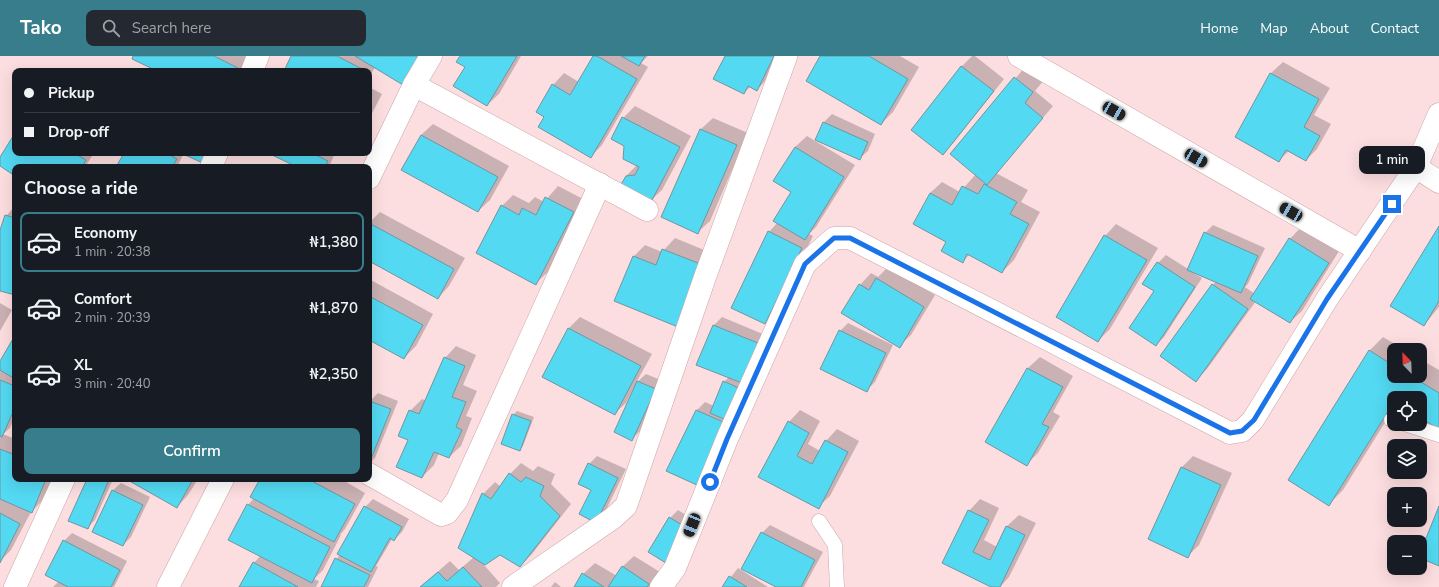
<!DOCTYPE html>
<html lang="en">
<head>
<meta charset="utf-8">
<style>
  :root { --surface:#171b24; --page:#242831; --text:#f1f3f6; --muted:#9ea1a6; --line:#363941; --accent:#387d8b }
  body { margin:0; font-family:"Nunito Sans",sans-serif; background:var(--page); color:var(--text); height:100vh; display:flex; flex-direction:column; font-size:15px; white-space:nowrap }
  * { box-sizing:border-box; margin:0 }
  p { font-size:13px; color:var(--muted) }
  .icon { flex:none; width:22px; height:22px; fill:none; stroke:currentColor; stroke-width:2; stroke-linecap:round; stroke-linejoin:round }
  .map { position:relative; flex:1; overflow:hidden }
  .details { position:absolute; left:12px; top:108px; width:360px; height:318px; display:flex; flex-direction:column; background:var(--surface); border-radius:8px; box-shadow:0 4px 16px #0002 }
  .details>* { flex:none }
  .guide { position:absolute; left:12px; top:12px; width:360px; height:88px; border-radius:8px; box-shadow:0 4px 16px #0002; display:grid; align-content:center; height:88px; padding:0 12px; background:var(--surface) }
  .needle { width:26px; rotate:337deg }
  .controls { position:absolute; left:1387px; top:287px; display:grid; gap:8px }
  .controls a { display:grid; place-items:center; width:40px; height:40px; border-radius:8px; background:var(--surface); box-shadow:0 4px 16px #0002; font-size:20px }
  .end { position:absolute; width:18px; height:18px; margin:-9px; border:5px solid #1a73e8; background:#fff; box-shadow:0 0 0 2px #fff }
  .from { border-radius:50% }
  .bubble { position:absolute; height:28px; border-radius:8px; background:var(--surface); box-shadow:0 4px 16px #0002; font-size:13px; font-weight:600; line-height:28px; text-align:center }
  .car { position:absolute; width:12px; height:24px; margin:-12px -6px; border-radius:5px; box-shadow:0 0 3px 1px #0007; background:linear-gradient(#222 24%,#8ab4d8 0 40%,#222 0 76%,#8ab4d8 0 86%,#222 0) }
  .guide b { display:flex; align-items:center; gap:14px; height:38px; font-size:15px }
  .guide b+b { border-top:1px solid var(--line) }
  .guide i { width:10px; height:10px; background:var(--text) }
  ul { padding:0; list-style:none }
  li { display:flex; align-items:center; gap:12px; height:60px; margin:0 8px 6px; padding:0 4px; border:2px solid transparent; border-radius:8px }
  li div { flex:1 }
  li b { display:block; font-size:15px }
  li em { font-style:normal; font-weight:600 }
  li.on { border-color:var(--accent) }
  li>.icon { width:36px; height:36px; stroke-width:1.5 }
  h2 { padding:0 12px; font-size:18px; line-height:48px }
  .cta { display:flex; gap:8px; margin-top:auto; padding:8px 12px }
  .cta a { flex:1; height:46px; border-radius:8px; background:var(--accent); color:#fff; font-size:16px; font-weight:600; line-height:46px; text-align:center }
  header { display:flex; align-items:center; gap:24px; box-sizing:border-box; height:56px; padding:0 20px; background:var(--accent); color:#fff }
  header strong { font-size:19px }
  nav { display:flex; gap:22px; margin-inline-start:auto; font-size:14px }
  .search { width:280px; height:36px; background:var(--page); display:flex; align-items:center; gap:10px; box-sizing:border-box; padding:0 14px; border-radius:8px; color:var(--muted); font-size:15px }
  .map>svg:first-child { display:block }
  .shadow { fill:#0003 }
  .building { fill:#53d9f2; stroke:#71969e }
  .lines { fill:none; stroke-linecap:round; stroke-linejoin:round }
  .lane-casing { stroke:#caa6a8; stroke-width:15 }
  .street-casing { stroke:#caa6a8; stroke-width:23 }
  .lane { stroke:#fff; stroke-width:14 }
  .street { stroke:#fff; stroke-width:22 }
  .route { stroke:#1a73e8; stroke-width:5 }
</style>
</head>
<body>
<header>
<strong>Tako</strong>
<div class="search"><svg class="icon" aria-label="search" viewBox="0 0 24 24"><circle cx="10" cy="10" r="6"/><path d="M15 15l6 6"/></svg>Search here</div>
<nav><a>Home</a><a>Map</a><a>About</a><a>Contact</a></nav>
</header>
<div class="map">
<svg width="1439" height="531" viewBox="0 0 1439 531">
  <rect width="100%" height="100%" fill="#fddee0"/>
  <g class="shadow">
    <path d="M134,0h115l-7,15h-82z"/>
    <path d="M293,0h131l-49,11 -6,11v-7h-84z"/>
    <path d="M461,0h60l-22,38 -12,11z"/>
    <path d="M594,0h54l-7,7 7,4 -46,78 -11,11 -46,-39 8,-32 11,-12 15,9z"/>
    <path d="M726,0h53l-11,22 -11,12 -6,-4 -7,7z"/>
    <path d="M821,0h79l19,11 -26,45 -12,12z"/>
    <path d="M972,0h3l29,23 -50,63 -11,12 -31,-24 50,-64z"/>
    <path d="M1283,6l47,26 -16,27 17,9 -14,25 -11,11 -17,-9 -10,9 -43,-23 35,-64z"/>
    <path d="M1026,10l18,14 -9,11 18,15 -57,67 32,17 -7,12 19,10 -26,48 -12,12 -32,-18 -7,7 -15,-19 -18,-49 12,-11 18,10 16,-18 -25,-20z"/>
    <path d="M369,31l13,7 -13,25z"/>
    <path d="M635,50l56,30 -29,54 -12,11 -24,-25 11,-11 -12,-20 -13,-7 11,-20z"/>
    <path d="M832,58l43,20 -7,17 -9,8 -43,-19 8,-18z"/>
    <path d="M713,62l35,15 -38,88 -12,11 3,-103z"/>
    <path d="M433,68l76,42 -19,34 -12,11 -57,-76z"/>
    <path d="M15,79v18h79l-9,14h-70v7l-15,-9v-6z"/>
    <path d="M807,80l48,29 -39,62 -7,7 4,2 -37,75 -11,12 4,-91 9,-10 14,-31 -17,-11 20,-33z"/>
    <path d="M125,97h59l-7,14h-59z"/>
    <path d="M271,97h64l-6,14h-29z"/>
    <path d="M558,130l27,14 -37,72 -12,11 -34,-77 11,-11 16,8 6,-6 9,5z"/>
    <path d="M15,150v88l-15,-4v-56l6,-18z"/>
    <path d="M380,156l85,46 -16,28 -11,12 -69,-38v-37z"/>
    <path d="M1116,168l42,24 -48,81 -12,12 7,-105z"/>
    <path d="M1213,169l52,23 -17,36 -3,3 10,7 35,-55 11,-12 38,24 -37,60 -12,11 -34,-21 -49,68 -11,11 -34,-24 54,-75 -23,-8 9,5 -38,59 -8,8 -1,-54 3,-28 8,-8 22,14 17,-36z"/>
    <path d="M1439,172v79l-15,18z"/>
    <path d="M675,182l39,16 -25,60 -56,-57 12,-12 17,7z"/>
    <path d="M888,211l47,28 -24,40 -12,11 -39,-61 11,-12 7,4z"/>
    <path d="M369,223l64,35 -17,32 -12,12 -35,-19z"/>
    <path d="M0,247l12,7 -12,21z"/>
    <path d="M580,261l72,37 -16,29 10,-9 17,7 -23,50 -8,8 2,-49 -1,-1 -7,14 -12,11 -71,-37 26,-49z"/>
    <path d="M722,261l43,18 -30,81 -67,55 29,-61 8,-8 9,4 10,-24 5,-5 -31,-13 16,-39z"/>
    <path d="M848,267l45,22 -18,37 -8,8 -27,-59z"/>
    <path d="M15,281v79l-5,12 -7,6 12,5v40h37l-9,21 -12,12 -20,38 -11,11v-198z"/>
    <path d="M1383,281l22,13h-11v26h26v-17l19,11v58l-19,-12v-18h-26v10l-51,82 -14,14 40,-153z"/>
    <path d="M456,290l20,9 -13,30 14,6 -11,25 6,2 -11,28 -12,11 -10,-4 -5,12 -12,12 -13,-38 1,-28 12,-12 4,2 19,-43z"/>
    <path d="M1040,301l33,19 -20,36 7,4 -22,37 -11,11 -41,-22 42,-74z"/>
    <path d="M378,337l20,8 -23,57 -6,6v-62z"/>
    <path d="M800,354l20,11 -12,23 12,7 6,-10 11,-12 22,12 -29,55 -12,11 -59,-30 30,-55z"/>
    <path d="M517,355l17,6 -11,29 -4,4 -6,-35z"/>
    <path d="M597,400l29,13 -22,45 -8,8 -7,-58z"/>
    <path d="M1193,400l39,17 -33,72 -11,11 -6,-89z"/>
    <path d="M521,407l12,8 5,-5 17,8 -4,10 20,20 -39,50 -12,12 -20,-12 -16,11 16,18 -4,4h-76l30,-26 9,9 15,-13 9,-63 12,-12 6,5 9,-13z"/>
    <path d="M88,423h25l-18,41 -8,8z"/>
    <path d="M128,423h70l-10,16 -11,12z"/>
    <path d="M261,423h80l24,14 -20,36 -5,6h1l-18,35 -9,9 5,2 -3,6h-76l14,-24 7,-8 -13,-50 6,-7z"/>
    <path d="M121,427l29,14 -19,40 -8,8 -11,-54z"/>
    <path d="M373,443l36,20 -7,13 -8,8 -2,-1 -16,27 2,1 -10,20h-46l43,-80z"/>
    <path d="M980,443l19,9 -15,32 13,7 10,-21 12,-11 17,8 -27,54 -9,10h-6l-51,-24 26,-52z"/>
    <path d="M678,454l16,10 -20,33 -4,-35z"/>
    <path d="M770,469l53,27 -19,35h-26l-16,-54z"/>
    <path d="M72,477l55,28 -13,26h-61l6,-6 5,-40z"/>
    <path d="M634,500l26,16 -10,15h-75l8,-13 12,-11 22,13 5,-9z"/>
    <path d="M738,512l30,19h-45z"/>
    <path d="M555,526l6,5h-10z"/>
  </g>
  <g class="building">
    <path d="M133,0h81l24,12 -1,3h-80l-25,-12z"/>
    <path d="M291,0h46l29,15h-82z"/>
    <path d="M355,0h66l-18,29z"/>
    <path d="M460,0h57l-30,50 -34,-20 12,-19 -9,-5z"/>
    <path d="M593,0h4l40,23 -46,79 -53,-31 6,-10 -8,-5 16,-28 18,11z"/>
    <path d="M621,0h24l-6,10z"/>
    <path d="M725,0h49l-17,35 -9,-5 -4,8 -31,-15z"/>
    <path d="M820,0h49l39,23 -27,46 -75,-44z"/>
    <path d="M961,10l33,25 -51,64 -32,-25z"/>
    <path d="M1270,17l49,26 -15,28 16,9 -14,25 -20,-11 -7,12 -44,-25z"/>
    <path d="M1014,21l19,15 -8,11 18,15 -56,67 -37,-31z"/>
    <path d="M622,61l58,30 -29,55 -31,-16 6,-10 9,-1 4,-8 -16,-8 1,-13 -13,-7z"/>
    <path d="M823,66l45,20 -8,18 -45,-20z"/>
    <path d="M700,73l37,16 -39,89 -37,-17z"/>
    <path d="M15,77v20h59l12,7 -4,7h-67v9l-15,-10v-9z"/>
    <path d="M421,79l77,42 -20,35 -77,-42z"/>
    <path d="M795,91l49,30 -39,63 -32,-19 18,-29 -18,-11z"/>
    <path d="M124,97h42l11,6 -5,8h-56z"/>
    <path d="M186,97h24l-5,11 -20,-9z"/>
    <path d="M268,97h44l16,8 -3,6h-28z"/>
    <path d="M984,128l33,18 -7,12 19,10 -27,49 -35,-19 -4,9 -22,-12 5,-9 -33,-18 17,-31 22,12 10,-19 16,8z"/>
    <path d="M545,141l29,15 -38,73 -60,-32 25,-48 18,10 3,-7 14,7z"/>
    <path d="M5,159l10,3v77l-15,-4v-61z"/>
    <path d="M369,167l85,46 -16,30 -69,-38z"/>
    <path d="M1439,170v75l-15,25 -34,-20z"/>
    <path d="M768,175l34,17 -37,76 -34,-16z"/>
    <path d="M1204,176l54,24 -17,37 -54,-23z"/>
    <path d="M1104,179l43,25 -49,82 -42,-25z"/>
    <path d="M1289,182l40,25 -39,60 -40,-24z"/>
    <path d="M662,193l41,16 -25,62 -64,-26 19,-45 23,9z"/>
    <path d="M1157,206l38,25 -39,59 -27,-18 25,-37 -12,-7z"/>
    <path d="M876,222l48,29 -24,41 -59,-35 18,-29 10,6z"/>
    <path d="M1212,228l36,25 -52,73 -36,-26z"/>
    <path d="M369,240l54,29 -19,34 -35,-19z"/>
    <path d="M713,269l45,18 -16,40 -46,-18z"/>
    <path d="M568,272l73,38 -26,49 -73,-38z"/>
    <path d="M839,274l47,23 -19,39 -47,-23z"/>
    <path d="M14,281l1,1v41l-15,-9v-9z"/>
    <path d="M1369,294l25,16v10h17l28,17v36l-19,-11v-20h-26v4l-65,104 -41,-26z"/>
    <path d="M444,301l21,9 -13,31 14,5 -10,25 6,3 -13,28 -15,-6 -12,26 -26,-11 12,-27 -10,-4 11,-26 10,4z"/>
    <path d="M1027,312l36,19 -21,37 7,3 -22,39 -42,-24z"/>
    <path d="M0,324l15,6v27l-2,-1 -11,25 -2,-1z"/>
    <path d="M637,325l19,8 -24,52 -18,-9z"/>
    <path d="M723,325l16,7 -13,32 -16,-7z"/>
    <path d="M369,345l22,8 -22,55z"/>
    <path d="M696,354l32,14 -29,62 -33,-15z"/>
    <path d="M512,358l19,7 -11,30 -19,-7z"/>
    <path d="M788,365l21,12 -12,23 15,8 13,-24 23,12 -29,57 -61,-32z"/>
    <path d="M0,393l15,6v24h31l-14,34 -32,-14z"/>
    <path d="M588,407l30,15 -22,45 -17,-9 12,-24 -13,-6z"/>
    <path d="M1181,411l40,18 -33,73 -40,-19z"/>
    <path d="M509,417l12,9 5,-5 18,9 -4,10 20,20 -40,51 -20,-12 -15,10 -27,-17 24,-55 9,6z"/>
    <path d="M87,423h14l7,3 -20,47 -20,-8z"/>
    <path d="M126,423h63l3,2 -15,27z"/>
    <path d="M260,423h48l47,25 -21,38 -84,-45z"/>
    <path d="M112,434l31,15 -20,41 -31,-14z"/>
    <path d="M247,448l83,43 -18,36 -84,-43z"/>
    <path d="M364,450l38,21 -8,14 -4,-3 -19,34 -34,-18z"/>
    <path d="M1439,450v60l-19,-8v-5z"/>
    <path d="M968,454l21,10 -16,32 17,8 16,-34 19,9 -25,52h-9l-49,-24z"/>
    <path d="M0,457l20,11 -20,39z"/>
    <path d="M669,461l18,11 -21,35 -18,-11z"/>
    <path d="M761,476l54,28 -14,27h-25l-35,-18z"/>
    <path d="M63,484l57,30 -9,17h-43l-23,-12z"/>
    <path d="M335,502l35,17 -6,12h-43z"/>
    <path d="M253,506l45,25h-59z"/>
    <path d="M622,510l27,18 -2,3h-39z"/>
    <path d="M463,511l19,20h-62l18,-15 9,9z"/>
    <path d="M582,517l22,14h-30z"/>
    <path d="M729,520l18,11h-25z"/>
  </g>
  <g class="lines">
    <defs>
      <g id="lane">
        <path d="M1391,364l3,1"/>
        <path d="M1405,368l34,11"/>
        <path d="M819,465l16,24 2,42"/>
      </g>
      <g id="street">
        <path d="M1019,0l341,195"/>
        <path d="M252,15l6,-15"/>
        <path d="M414,29l233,125"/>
        <path d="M211,111l6,-14"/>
        <path d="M1416,111l23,15"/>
        <path d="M369,122l45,-93 17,-29"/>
        <path d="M369,418l72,41 6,-2 10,-13 143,-316"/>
        <path d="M15,531l49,-108"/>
        <path d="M168,531l55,-108"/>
        <path d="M513,531l100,-69 13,-12 79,-229 81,-220"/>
        <path d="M661,531l14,-19 52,-129 78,-175 29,-26h16l380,195 12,-2 11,-11 74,-121 89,-132 23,-53"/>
      </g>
    </defs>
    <use href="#lane" class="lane-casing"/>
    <use href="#street" class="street-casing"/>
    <use href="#lane" class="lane"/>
    <use href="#street" class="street"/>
  </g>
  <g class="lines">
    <path class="route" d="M710,426l17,-43 78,-175 29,-26h16l380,195 12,-2 12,-11 73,-121 65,-95"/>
  </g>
</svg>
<div class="controls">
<a><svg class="needle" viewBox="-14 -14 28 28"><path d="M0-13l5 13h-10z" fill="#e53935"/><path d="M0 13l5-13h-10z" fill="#9ea1a6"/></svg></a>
<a><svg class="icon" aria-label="locate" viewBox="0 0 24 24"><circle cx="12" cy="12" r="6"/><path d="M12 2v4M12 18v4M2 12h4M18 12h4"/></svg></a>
<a><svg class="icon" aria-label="layers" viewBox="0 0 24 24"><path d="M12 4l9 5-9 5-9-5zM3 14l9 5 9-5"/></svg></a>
<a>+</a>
<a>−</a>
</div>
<i class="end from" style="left:710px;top:426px"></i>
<i class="end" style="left:1392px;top:148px"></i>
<div class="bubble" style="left:1359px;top:90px;width:66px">1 min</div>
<i class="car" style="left:1114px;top:55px;rotate:120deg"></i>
<i class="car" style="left:1196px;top:102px;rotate:120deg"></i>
<i class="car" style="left:1291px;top:156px;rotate:300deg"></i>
<i class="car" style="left:692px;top:469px;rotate:202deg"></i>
<div class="guide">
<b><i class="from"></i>Pickup</b>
<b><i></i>Drop-off</b>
</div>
<section class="details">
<h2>Choose a ride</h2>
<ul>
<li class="on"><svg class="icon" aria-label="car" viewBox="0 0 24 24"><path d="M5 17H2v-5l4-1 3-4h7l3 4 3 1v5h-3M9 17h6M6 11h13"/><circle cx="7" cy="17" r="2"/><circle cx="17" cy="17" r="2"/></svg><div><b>Economy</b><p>1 min · 20:38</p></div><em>₦1,380</em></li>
<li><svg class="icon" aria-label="car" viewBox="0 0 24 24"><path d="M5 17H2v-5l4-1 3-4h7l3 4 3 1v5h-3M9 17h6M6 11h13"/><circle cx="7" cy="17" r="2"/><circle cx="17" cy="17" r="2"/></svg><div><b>Comfort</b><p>2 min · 20:39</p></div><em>₦1,870</em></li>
<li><svg class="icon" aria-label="car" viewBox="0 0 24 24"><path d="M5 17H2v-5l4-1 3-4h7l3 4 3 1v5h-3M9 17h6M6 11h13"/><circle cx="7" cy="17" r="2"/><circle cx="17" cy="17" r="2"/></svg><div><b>XL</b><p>3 min · 20:40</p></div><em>₦2,350</em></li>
</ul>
<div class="cta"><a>Confirm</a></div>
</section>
</div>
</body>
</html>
